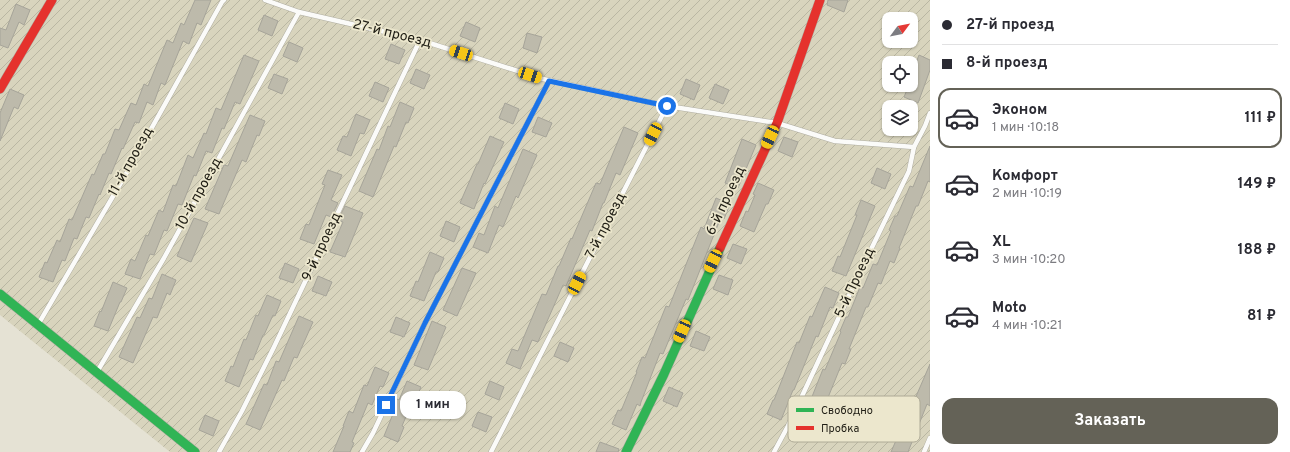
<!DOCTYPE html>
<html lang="ru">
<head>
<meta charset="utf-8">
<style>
  :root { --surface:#fff; --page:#f2f2f3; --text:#2b2b33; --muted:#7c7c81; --line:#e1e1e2; --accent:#646257 }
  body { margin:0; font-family:Overpass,sans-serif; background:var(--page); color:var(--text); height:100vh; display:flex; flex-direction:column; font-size:15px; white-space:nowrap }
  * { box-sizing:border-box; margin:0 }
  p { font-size:13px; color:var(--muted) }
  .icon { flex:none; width:22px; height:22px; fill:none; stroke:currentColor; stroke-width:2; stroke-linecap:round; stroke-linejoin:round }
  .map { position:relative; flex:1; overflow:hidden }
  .details { display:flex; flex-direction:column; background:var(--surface); width:360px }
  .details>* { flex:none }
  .guide { display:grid; align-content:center; height:88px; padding:0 12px; background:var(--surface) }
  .needle { width:26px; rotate:58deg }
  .tools { position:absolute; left:882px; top:12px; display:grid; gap:8px }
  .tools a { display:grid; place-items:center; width:36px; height:36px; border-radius:8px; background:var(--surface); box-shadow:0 1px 3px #0004; font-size:20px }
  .end { position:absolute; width:18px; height:18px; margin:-9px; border:5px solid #1a73e8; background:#fff; box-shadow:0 0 0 2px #fff }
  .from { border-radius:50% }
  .bubble { position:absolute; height:28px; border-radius:12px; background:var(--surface); box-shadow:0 1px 3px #0004; font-size:13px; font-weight:700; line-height:28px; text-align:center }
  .car { position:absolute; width:12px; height:24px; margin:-12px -6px; border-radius:5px; box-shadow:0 0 3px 1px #0007; background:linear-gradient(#f5c518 24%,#345 0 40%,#f5c518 0 76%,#345 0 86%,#f5c518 0) }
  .guide b { display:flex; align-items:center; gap:14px; height:38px; font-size:15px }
  .guide b+b { border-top:1px solid var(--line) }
  .guide i { width:10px; height:10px; background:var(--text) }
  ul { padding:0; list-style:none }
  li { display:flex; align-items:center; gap:12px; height:60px; margin:0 8px 6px; padding:0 4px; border:2px solid transparent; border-radius:12px }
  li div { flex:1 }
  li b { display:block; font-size:15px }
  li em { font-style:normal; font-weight:700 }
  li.active { border-color:var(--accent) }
  li>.icon { width:36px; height:36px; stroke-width:1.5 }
  .primary-button { display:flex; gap:8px; margin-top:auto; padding:8px 12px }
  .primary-button a { flex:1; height:46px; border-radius:12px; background:var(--accent); color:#fff; font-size:16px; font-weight:700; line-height:46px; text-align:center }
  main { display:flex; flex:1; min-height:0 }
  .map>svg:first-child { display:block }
  .garden { fill:url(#garden-furrows); fill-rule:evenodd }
  .building { fill:#bdbaab; stroke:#a6a499 }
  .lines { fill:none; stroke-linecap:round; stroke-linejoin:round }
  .lane-casing { stroke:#b0aea2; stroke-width:5.5 }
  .fast-casing { stroke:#b0aea2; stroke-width:10 }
  .jam-casing { stroke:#b0aea2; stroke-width:10 }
  .lane { stroke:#fbfbf9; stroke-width:4.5 }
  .fast { stroke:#30b455; stroke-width:9 }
  .jam { stroke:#e5322d; stroke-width:9 }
  .route { stroke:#1a73e8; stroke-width:5 }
  .labels { text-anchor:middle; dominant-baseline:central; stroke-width:3.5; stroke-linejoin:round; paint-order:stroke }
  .street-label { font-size:14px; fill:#1f1d14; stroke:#ece7cd }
  .key { fill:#ece7cd; stroke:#aeaa96; stroke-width:1 }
  .key-label { font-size:11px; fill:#1f1d14 }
</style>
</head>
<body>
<main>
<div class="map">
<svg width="930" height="452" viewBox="0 0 930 452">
  <defs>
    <pattern id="garden-furrows" width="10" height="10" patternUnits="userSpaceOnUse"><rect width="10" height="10" fill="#d8d4bd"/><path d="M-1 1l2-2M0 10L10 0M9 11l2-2" fill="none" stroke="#b9b6a2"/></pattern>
  </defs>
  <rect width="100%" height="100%" fill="#e5e2d4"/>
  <path class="garden" d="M0,0h930v452h-760l-170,-137zM889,19h22v22h-22zM889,63h22v22h-22zM889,107h22v22h-22z"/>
  <g class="building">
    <path d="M195,0h16l-10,25 -4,-2 -8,21 -6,-3 -18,44 -4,-2 -8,22 -6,-3 -8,21 -4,-1 -12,27 -1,-1 -11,26 -2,-1 -9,22 -1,-1 -10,24 -3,-1 -9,22 -3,-1 -9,23 -3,-1 -9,22 -14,-5 6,-15 2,1 10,-23 3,2 9,-23 3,1 20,-46 2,1 9,-21h2l10,-25 4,1 12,-27 5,2 8,-21 4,2 19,-46 6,3 8,-20 3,2z"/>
    <path d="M828,0h20l-4,12 -17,-7z"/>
    <path d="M16,4l14,6 -6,15 -5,-3 -11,26 -8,-3v-17l6,2z"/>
    <path d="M264,15l14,6 -6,15 -14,-6z"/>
    <path d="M466,22l14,6 -5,14 -15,-6z"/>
    <path d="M527,33l15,4 -5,16 -14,-5z"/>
    <path d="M289,42l14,6 -6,14 -14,-6z"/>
    <path d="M391,44l14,6 -6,14 -14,-5z"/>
    <path d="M244,55l15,6 -19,43 -5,-2 -11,27 -2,-1 -10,25 -6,-2 -10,25 -2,-1 -12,30 -4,-1 -11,27 -3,-1 -10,25 -4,-1 -10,25 -15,-5 6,-15 4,2 11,-26 2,1 11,-26 4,2 10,-27 3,1 12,-31 5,3 11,-25 2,1 10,-26 5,2z"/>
    <path d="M919,55l11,5v10l-12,33 -14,-6 5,-12h2v-9z"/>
    <path d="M416,69l14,6 -6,14 -14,-6z"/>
    <path d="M274,74l14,5 -6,15 -14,-6z"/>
    <path d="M686,79l14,6 -6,15 -14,-6z"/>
    <path d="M375,82l14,6 -6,14 -14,-6z"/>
    <path d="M715,84l14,6 -6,14 -14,-6z"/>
    <path d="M10,89l14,6 -6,14 -4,-2 -14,34v-28z"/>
    <path d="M400,102l14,6 -6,15 -2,-1 -10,25 -2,-1 -21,51 -14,-6 18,-42 2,1 9,-24 2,1z"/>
    <path d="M505,103l14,6 -6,15 -14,-6z"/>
    <path d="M356,114l14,6 -6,14 -4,-1 -9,23 -14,-6 6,-14 4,1z"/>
    <path d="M250,115l15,6 -6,15 -2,-1 -11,27 -4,-2 -23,54 -14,-5 19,-44 4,1z"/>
    <path d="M538,117l14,6 -6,14 -14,-5z"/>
    <path d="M624,127l14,6 -18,42 -4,-2 -12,30h-1l-11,28 -2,-1 -24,56 -3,-1 -25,57 -6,-2 -12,29 -14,-6 6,-14 6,2 24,-57 4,1 12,-29h1l12,-28 1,1 24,-56 4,1z"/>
    <path d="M490,136l14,6 -19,42 -1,-1 -10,26 -14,-6 17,-39h1z"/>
    <path d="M784,137l14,5 -6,15 -14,-6z"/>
    <path d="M742,139l14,6 -18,43 -13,-5z"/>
    <path d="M930,146v36l-2,-1 -10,25h-2l-17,42h1l-6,15 -4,-2 -9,23 -3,-1 -10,24h-2l-17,42h2l-6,15 -3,-1 -30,74 -14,-5 25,-63 2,1 16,-38 -1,-1 6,-14h2l12,-30 3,1 10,-24 4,1 14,-34 -2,-1 6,-14h2l13,-30 3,1z"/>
    <path d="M523,149l14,6 -19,43 -2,-2 -13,31 -4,-2 -11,28 -15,-6 6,-14 5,2 11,-29 3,2z"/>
    <path d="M877,168l14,6 -6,15 -14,-6z"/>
    <path d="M328,170l14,5 -11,25 7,3 -7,14 -5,-2 -12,29 -14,-5 6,-15 3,1 16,-40 -3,-1z"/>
    <path d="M758,183l16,7 -6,14h-2l-12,28 -14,-6 6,-15 2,1 7,-17 -2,-1z"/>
    <path d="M716,198l14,6 -6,15 -3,-2 -27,68 -6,15 -2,-1 -23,55 -3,-1 -19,49 -1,4 -3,-2 -11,26 -14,-6 6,-14 3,1 16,-39h-1l6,-15 3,1 21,-52 3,1 32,-80 3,2z"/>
    <path d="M861,200l14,6 -29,70 -14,-5 6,-15 2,1 17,-42h-2z"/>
    <path d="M345,206l18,7 -18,44 -15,-5 13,-30 -5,-2z"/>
    <path d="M194,218l14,5 -17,39 -14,-6z"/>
    <path d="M446,221l14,6 -6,15 -14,-6z"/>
    <path d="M733,244l14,5 -6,15 -14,-6z"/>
    <path d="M430,252l14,6 -6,14h-2l-12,29 -14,-5 6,-15 2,1z"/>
    <path d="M285,263l14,6 -6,14 -14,-5z"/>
    <path d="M462,268l14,5 -19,43 -14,-6z"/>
    <path d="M162,274l14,6 -6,15 -3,-2 -10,25 -4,-1 -20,46 -14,-6 18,-40 3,1 9,-20 3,1z"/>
    <path d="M719,275l14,5 -5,15 -15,-6z"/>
    <path d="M318,276l14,6 -6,14 -14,-5z"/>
    <path d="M113,282l14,6 -6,14h-1l-12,29 -14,-5 6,-15 1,1z"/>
    <path d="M825,287l14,6 -6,15 -3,-1 -12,30 -2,-1 -22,54h-1l-12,30 -14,-6 6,-14h1l23,-58 2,1 11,-27 2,1z"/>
    <path d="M267,295l14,6 -6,15 -2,-1 -9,20h-1l-10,25 -3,-1 -11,28 -14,-6 6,-15 2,1 11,-28 2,1 10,-25 2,1z"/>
    <path d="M299,316l14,6 -16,36 -3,-1 -10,24 -2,-1 -22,50 -14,-6 18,-40 3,1 9,-24 3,1z"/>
    <path d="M396,317l14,6 -6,14 -14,-5z"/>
    <path d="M432,321l14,6 -18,43 -14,-5z"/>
    <path d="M696,331l14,6 -6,14 -14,-5z"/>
    <path d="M560,342l14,6 -6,14 -14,-6z"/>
    <path d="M930,364v42l-3,-2 -19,48h-17l16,-37h1z"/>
    <path d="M375,367l14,6 -6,14 -3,-1 -8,19 -4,-2 -16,39 2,1 -4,9h-17l11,-26h-1l6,-15 4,2 11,-28 3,1z"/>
    <path d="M407,381l14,6 -6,14 -2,-1 -11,26 2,1 -6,15 -14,-6 9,-22 -2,-1 6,-14 2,1z"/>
    <path d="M490,381l14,6 -5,13 -14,-6z"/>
    <path d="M669,387l14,6 -6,14 -14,-6z"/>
    <path d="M478,412l14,5 -6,15 -14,-6z"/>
    <path d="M205,415l14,6 -6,15 -14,-6z"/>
    <path d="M600,442l19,7 -1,3h-22z"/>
  </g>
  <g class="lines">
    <defs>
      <g id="lane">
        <path d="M265,0l34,12 121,28 123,39 124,27 110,17 58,18 79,6"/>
        <path d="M39,323l87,-149 96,-172 2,-2"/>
        <path d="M97,372l67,-114 135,-246"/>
        <path d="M219,452l23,-41 32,-64 146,-307"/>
        <path d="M362,452l11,-19 52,-110 124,-242"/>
        <path d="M491,452l176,-346"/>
        <path d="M774,452l14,-26 74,-158 47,-97 5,-24 11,-21 5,-13"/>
        <path d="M924,452l6,-14"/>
      </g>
      <g id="fast">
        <path d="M0,294l195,158"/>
        <path d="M626,452l38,-78 56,-126"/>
      </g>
      <g id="jam">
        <path d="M0,89l52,-89"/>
        <path d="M720,248l57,-125 43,-123"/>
      </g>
    </defs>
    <use href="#lane" class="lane-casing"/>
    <use href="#fast" class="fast-casing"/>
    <use href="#jam" class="jam-casing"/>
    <use href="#lane" class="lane"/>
    <use href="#fast" class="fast"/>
    <use href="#jam" class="jam"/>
  </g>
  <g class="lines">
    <path class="route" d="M386,405l39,-82 124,-242 118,25"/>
  </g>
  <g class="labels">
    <g class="street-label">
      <text transform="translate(392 34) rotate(14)">27-й проезд</text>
      <text transform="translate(131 162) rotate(-61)">11-й проезд</text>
      <text transform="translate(199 194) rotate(-61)">10-й проезд</text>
      <text transform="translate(726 201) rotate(-65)">6-й проезд</text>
      <text transform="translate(606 226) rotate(-63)">7-й проезд</text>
      <text transform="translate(322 247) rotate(-65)">9-й проезд</text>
      <text transform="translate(855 283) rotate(-65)">5-й Проезд</text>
    </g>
  </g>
  <rect x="788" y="396" width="132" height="46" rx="6" class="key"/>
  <rect x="796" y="408" width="18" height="4" fill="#30b455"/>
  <rect x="796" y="426" width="18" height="4" fill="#e5322d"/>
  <g class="key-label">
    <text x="821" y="414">Свободно</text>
    <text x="821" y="432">Пробка</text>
  </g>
</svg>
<div class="tools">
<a><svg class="needle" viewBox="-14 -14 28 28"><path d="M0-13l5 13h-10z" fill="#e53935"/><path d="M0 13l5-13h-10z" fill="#7c7c81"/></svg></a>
<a><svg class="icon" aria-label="locate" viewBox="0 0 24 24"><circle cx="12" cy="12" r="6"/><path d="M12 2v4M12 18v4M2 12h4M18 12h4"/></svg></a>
<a><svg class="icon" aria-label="layers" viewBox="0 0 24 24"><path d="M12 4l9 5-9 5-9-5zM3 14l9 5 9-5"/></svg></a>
</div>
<i class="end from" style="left:667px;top:106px"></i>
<i class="end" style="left:386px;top:405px"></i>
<div class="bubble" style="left:400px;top:391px;width:66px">1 мин</div>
<i class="car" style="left:461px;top:53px;rotate:288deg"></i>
<i class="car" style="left:530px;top:75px;rotate:108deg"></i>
<i class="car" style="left:653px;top:134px;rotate:207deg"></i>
<i class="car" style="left:770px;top:137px;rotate:205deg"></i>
<i class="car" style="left:713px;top:261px;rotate:205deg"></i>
<i class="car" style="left:577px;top:283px;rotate:27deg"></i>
<i class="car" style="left:682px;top:331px;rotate:204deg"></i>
</div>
<section class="details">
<div class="guide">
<b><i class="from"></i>27-й проезд</b>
<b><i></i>8-й проезд</b>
</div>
<ul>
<li class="active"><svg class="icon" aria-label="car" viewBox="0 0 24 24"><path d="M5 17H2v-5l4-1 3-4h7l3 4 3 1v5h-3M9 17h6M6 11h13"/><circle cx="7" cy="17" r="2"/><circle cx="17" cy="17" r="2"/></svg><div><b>Эконом</b><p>1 мин · 10:18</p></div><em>111 ₽</em></li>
<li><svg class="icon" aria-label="car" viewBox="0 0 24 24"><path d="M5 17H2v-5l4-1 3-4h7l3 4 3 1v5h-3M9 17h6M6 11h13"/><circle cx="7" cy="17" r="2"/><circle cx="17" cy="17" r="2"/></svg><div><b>Комфорт</b><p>2 мин · 10:19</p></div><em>149 ₽</em></li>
<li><svg class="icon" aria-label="car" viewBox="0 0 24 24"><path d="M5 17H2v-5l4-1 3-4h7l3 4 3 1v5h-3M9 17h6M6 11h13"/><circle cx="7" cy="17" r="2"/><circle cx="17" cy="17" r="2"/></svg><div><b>XL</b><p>3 мин · 10:20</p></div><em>188 ₽</em></li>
<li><svg class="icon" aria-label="car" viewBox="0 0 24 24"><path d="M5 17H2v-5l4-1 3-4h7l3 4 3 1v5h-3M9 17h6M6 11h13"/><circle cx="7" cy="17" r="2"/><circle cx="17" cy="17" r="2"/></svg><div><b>Moto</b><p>4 мин · 10:21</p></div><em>81 ₽</em></li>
</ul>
<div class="primary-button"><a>Заказать</a></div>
</section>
</main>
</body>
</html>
